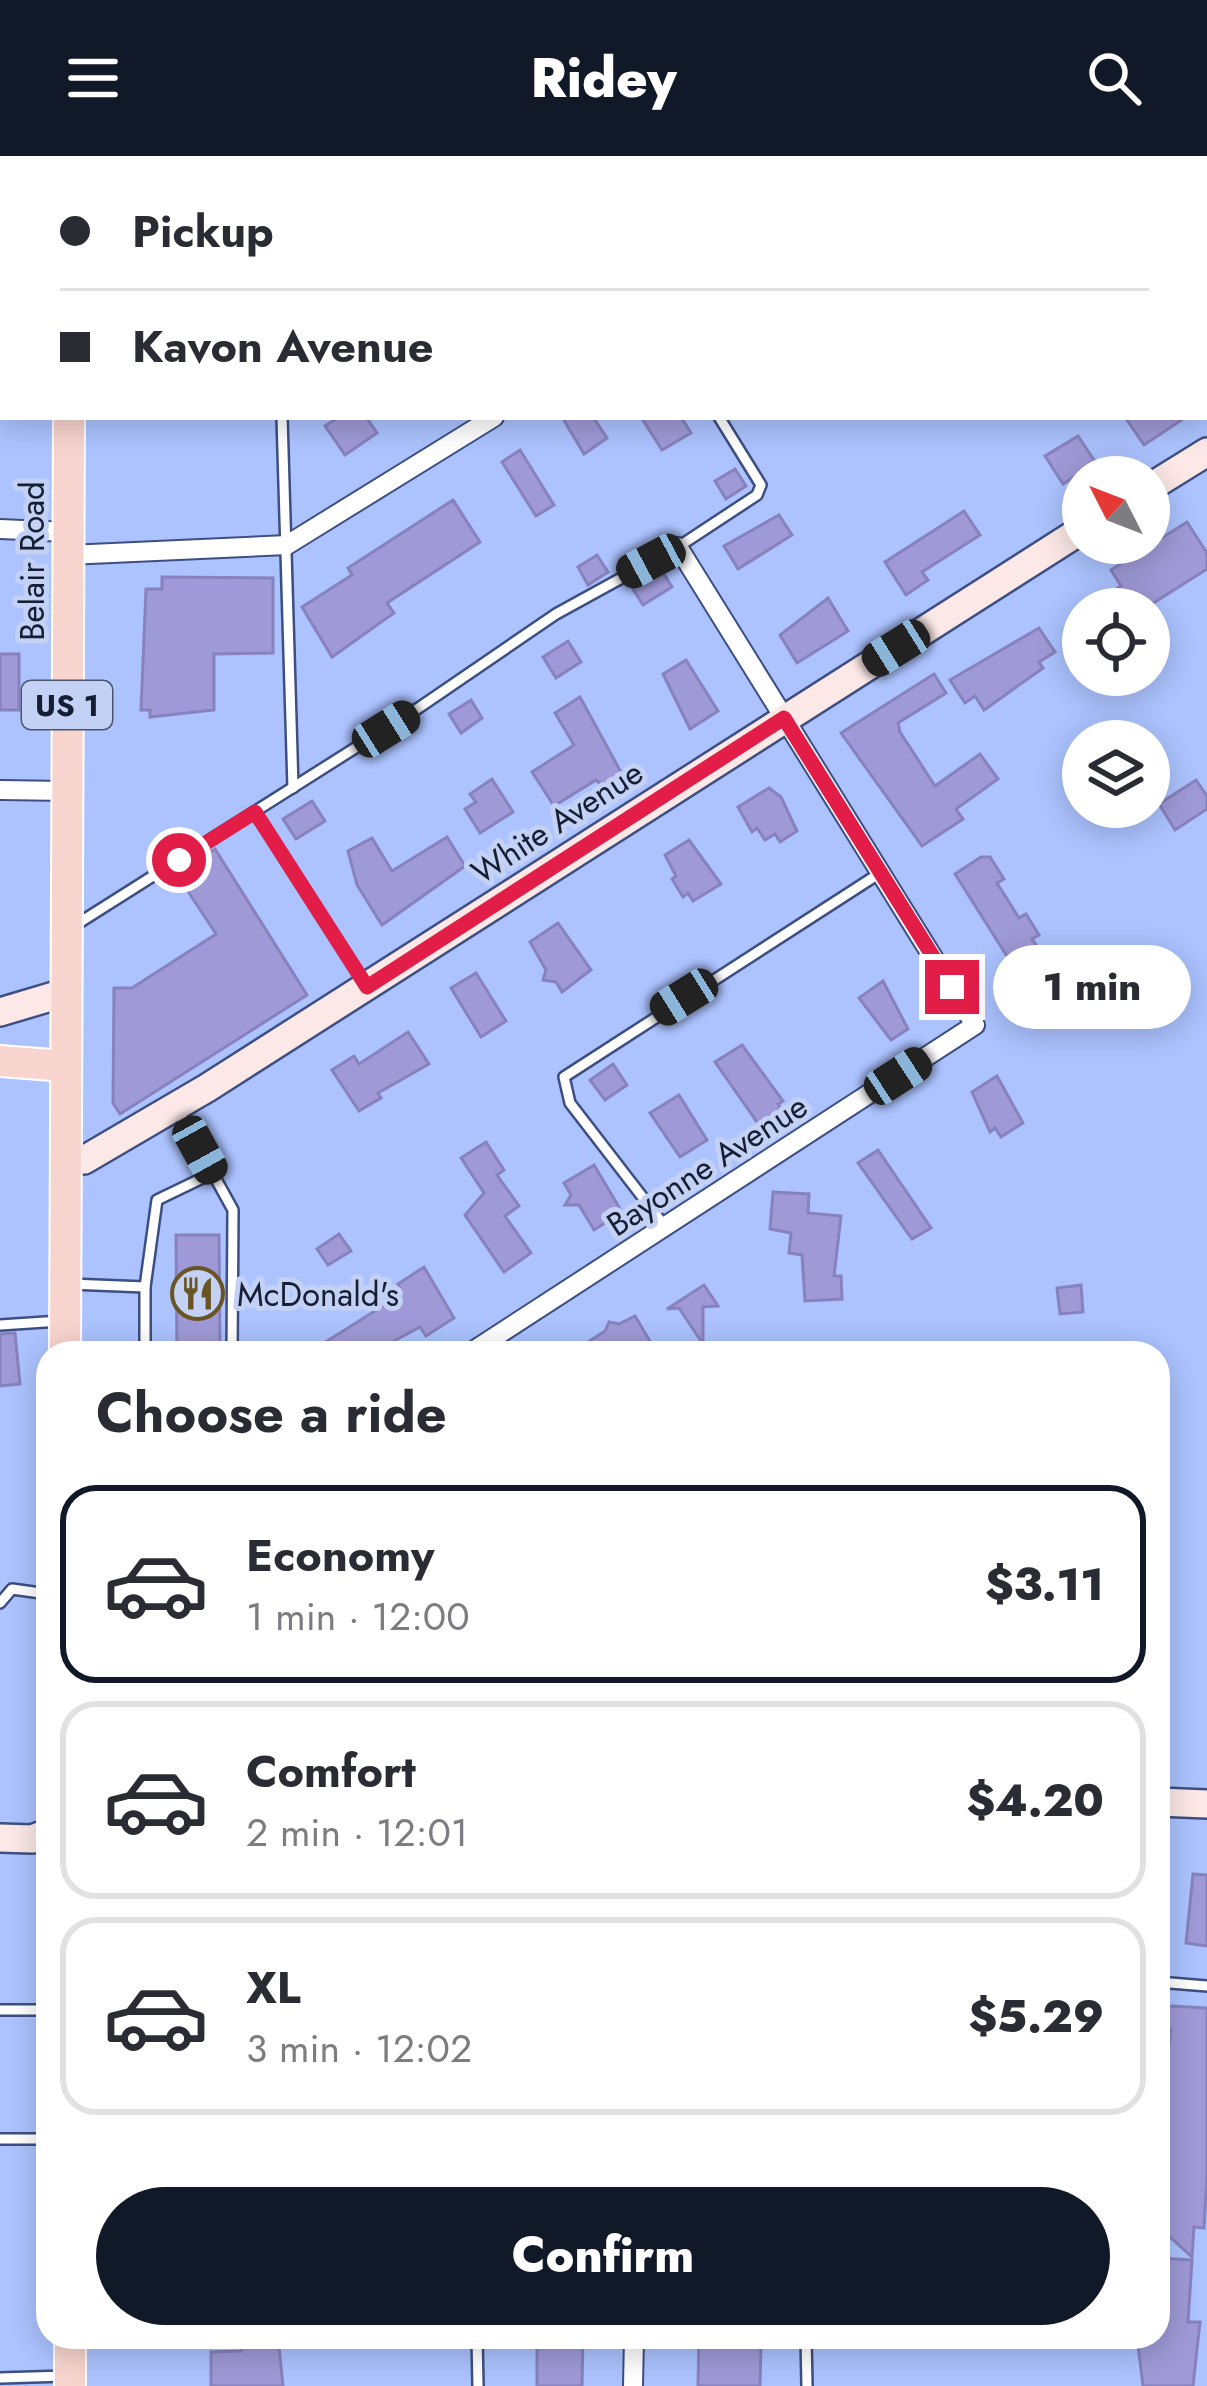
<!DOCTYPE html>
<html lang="en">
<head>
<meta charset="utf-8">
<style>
  :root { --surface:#fff; --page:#f7f7f7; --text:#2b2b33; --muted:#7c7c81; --line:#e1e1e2; --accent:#111827 }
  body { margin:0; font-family:Jost,sans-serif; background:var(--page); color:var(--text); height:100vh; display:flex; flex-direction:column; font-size:45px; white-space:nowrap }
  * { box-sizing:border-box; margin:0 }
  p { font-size:39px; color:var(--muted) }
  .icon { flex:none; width:66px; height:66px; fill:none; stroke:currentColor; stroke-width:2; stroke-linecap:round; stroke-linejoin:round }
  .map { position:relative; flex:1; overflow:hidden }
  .drawer { position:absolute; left:36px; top:1185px; width:1134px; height:1008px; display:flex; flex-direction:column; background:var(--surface); border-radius:36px; box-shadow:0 6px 30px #0003 }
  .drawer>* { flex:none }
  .hud { position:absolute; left:0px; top:0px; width:1209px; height:264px; box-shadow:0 6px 30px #0003; display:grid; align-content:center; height:264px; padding:0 60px; background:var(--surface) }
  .needle { width:78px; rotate:312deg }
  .buttons { position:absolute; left:1062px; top:300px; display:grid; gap:24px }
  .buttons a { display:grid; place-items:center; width:108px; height:108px; border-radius:50%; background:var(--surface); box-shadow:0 6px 30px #0003; font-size:60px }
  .end { position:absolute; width:54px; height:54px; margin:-27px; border:15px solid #e11d48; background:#fff; box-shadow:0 0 0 6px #fff }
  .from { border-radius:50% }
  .bubble { position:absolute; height:84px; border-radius:42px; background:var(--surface); box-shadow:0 6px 30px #0003; font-size:39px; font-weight:800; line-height:84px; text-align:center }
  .car { position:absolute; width:36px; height:72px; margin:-36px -18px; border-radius:15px; box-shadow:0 0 9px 3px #0007; background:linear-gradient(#222 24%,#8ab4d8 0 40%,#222 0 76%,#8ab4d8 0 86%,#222 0) }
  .hud b { display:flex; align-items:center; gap:42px; height:114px; font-size:45px }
  .hud b+b { border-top:3px solid var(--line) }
  .hud i { width:30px; height:30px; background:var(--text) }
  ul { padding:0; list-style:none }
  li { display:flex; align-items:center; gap:36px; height:198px; margin:0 24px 18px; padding:0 36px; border:6px solid var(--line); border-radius:36px }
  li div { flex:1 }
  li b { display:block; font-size:45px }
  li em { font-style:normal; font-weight:800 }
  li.on { border-color:var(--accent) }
  li>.icon { width:108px; height:108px; stroke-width:1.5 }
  h2 { padding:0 60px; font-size:54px; line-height:144px }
  .primary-button { display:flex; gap:24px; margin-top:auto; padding:24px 60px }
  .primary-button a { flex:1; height:138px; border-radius:72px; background:var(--accent); color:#fff; font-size:48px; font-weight:800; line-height:138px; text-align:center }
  header { display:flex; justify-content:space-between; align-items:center; height:156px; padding:0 60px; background:var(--accent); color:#fff; font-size:54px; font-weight:800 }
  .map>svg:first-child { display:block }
  .building { fill:#9f9ad7; stroke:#8782bd; stroke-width:3 }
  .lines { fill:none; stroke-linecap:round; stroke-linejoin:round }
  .lane-casing { stroke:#3d4f82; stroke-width:14 }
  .street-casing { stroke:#3d4f82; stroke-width:22 }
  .secondary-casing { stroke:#3d4f82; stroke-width:32 }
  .primary-casing { stroke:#fff; stroke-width:34 }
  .lane { stroke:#fff; stroke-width:9 }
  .street { stroke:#fff; stroke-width:18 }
  .secondary { stroke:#fce9e7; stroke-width:27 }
  .primary { stroke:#f8d4ce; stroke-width:30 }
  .route { stroke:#e11d48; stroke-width:15 }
  .labels { text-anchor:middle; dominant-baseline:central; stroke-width:10; stroke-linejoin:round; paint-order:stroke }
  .shield { fill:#c3d1f5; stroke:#4a546e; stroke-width:3 }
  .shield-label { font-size:30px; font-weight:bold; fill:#161e34 }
  .street-label { font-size:33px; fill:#161e34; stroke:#c3d1f5 }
  .poi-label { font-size:33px; fill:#161e34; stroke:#c3d1f5; text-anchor:start }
</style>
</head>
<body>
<header><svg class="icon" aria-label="menu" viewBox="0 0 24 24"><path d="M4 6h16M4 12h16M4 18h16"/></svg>Ridey<svg class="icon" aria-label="search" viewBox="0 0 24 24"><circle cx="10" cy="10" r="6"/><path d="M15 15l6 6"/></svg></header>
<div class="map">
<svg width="1207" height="2230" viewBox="0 0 1207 2230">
  <rect width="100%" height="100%" fill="#acc3ff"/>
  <g class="building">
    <path d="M339,261h27l11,16 -32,22 -20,-29z"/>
    <path d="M562,261h31l14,21 -23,16z"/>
    <path d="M641,261h40l10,16 -29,17z"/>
    <path d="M1125,261h61l-42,28z"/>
    <path d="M1078,280l18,27 -33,21 -18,-28z"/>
    <path d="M520,294l34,55 -18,11 -34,-54z"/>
    <path d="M735,313l11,17 -20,13 -11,-18z"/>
    <path d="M453,344l27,42 -93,61 7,10 -62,44 -30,-50 50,-32 -4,-7z"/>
    <path d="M964,355l16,24 -58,37 6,8 -22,15 -21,-33z"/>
    <path d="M779,359l13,20 -54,34 -14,-23z"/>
    <path d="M1187,366l20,31v16l-63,40h-58l35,-23 -10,-16z"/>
    <path d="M597,399l11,17 -20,13 -10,-18z"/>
    <path d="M662,415l10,16 -29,18 -10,-16z"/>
    <path d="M162,421l111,1v75l-59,1v56l-64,7v-7h-9l5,-121h16z"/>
    <path d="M828,442l20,33 -51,32 -17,-28z"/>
    <path d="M1039,472l16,24 -16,10 4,6 -59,42 -9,-14 -10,7 -15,-23z"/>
    <path d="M568,485l13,21 -25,16 -13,-21z"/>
    <rect x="0" y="498" width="19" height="56"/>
    <path d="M686,504l32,51 -28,18 -27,-55z"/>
    <path d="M934,518l12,19 -48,30 2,9 35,54 45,-32 18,25 -42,30 7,10 -41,27 -81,-113z"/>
    <path d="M580,541l42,77 -20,12 -6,-6 -42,26 -22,-34 42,-27 -19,-32z"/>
    <path d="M471,544l11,18 -21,15 -12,-19z"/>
    <path d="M492,623l21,33 -33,21 -15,-24 11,-7 -6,-8z"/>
    <path d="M1196,624l11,16v13l-32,21 -16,-26z"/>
    <path d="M769,632l12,9 16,34 -17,11 -5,-8 -10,6 -8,-12 -5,4 -14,-25z"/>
    <path d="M312,645l13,20 -29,18 -13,-20z"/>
    <path d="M447,681l18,29 -83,59 -25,-40 -9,-34 24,-13 20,33z"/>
    <path d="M689,684l32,44 -28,17 -5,-8 -5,4 -11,-18 4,-3 -11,-21z"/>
    <path d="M215,693l92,146 -187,119 -7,-11 1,-115h18l84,-54 -40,-61z"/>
    <path d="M981,701h9l14,22 -7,4 22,35 7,-4 13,21 -7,4 4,6 -26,16 -55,-87z"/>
    <path d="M558,767l33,47 -29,22 -6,-10 -13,-2 3,-10 -16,-28z"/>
    <path d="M476,817l30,48 -25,16 -30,-49z"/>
    <path d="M883,825l25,48 -17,11 -32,-42z"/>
    <path d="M408,876l21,32 -51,29 3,5 -22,13 -27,-41 22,-14 5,8z"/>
    <path d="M742,889l41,56 -5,3 4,6 -23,15 -44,-63z"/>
    <path d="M613,908l14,21 -22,15 -15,-20z"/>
    <path d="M997,920l26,47 -22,14 -6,-9 -5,4 -18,-40z"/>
    <path d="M679,939l28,45 -27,17 -30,-44z"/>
    <path d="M486,986l18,28 -7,5 22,31 -14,10 26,37 -27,19 -39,-57 19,-22 -23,-35z"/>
    <path d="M878,994l53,78 -19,11 -54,-76z"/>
    <path d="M594,1009l28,47 -28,18 -15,-25h-14l6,-10 -7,-12z"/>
    <path d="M773,1036l36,2 -1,19 33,3 -7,60h7l1,23 -37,2 -3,-46 -13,-2 2,-20 -21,-4z"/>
    <path d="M339,1078l12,17 -23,14 -11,-16z"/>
    <path d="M176,1079h43l1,117 -43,1z"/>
    <path d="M424,1111l30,51 -28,18 -6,-9 -48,26h-64l94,-59 -4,-10z"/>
    <path d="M704,1129l14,21 -15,1v37l-24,-36 -12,1z"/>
    <path d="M1081,1129l2,27 -23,2 -3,-26z"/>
    <path d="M635,1160l22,37h-86l34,-22 4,-9 10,2z"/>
    <path d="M15,1177l5,51 -20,2v-52z"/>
    <path d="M1193,1718l14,1v71l-21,-3z"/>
    <path d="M1172,1850l35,2v168l-3,52 -10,-1 -2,30 -34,-31v-102l13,-95 -8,-1 2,-20z"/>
    <path d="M1158,2102l34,2 -4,62h12l-7,64h-50l-6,-49h21z"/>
    <path d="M241,2181h37l5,49h-72v-34l30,-1z"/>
    <path d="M537,2181h46l-1,49h-45z"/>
    <path d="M699,2181h50v7h12l-1,42h-62z"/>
  </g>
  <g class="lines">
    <defs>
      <g id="lane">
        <path d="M555,0l2,3"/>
        <path d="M285,3v-3"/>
        <path d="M282,261l11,371"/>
        <path d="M255,656l109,170"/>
        <path d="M74,770l346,-219 136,-93 122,-67 79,-52 4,-10 -42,-68"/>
        <path d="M179,956l54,98 -1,143"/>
        <path d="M664,1069l-94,-122 -6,-26 316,-204"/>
        <path d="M70,1128l75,3"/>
        <path d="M0,1169l60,-4"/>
        <path d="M145,1197v-66l12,-87 56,-27"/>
        <path d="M0,1447l12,-14 36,5"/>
        <path d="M1158,1826l49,4"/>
        <path d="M0,1854h48"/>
        <path d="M0,1983h48"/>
        <path d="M477,2181l1,49"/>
        <path d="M806,2181l1,49"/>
        <path d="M0,2222l65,-2"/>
      </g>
      <g id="street">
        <path d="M1058,0l2,3"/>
        <path d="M892,3l5,-3"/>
        <path d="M0,104h3"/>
        <path d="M1206,226l1,1"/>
        <path d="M0,373l68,3"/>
        <path d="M68,399l219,-10 207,-128"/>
        <path d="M0,634l66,1"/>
        <path d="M470,1197l505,-328 -297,-478"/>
        <path d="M633,2230l1,-49"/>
      </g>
      <g id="secondary">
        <path d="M1149,332l58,-36"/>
        <path d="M0,856l64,-19"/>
        <path d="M65,1004h19l123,-72 876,-559"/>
        <path d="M1158,1646l49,2"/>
        <path d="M0,1682l32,1 16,-6"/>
      </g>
      <g id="primary">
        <path d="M72,3v-3"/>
        <path d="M0,905l65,5"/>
        <path d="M65,1197l4,-936"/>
        <path d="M70,2181v49"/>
      </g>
    </defs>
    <use href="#lane" class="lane-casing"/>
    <use href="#street" class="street-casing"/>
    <use href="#secondary" class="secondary-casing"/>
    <use href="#primary" class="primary-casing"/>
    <use href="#lane" class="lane"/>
    <use href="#street" class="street"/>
    <use href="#secondary" class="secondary"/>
    <use href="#primary" class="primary"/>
  </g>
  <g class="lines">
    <path class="route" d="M179,704l76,-48 112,175 417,-269 168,269"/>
  </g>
  <defs>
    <symbol id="restaurant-ring" viewBox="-11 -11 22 22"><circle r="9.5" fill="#c3d1f5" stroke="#685523" stroke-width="1.5"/><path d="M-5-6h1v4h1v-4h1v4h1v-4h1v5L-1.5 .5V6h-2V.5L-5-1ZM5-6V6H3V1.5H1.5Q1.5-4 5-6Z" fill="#685523"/></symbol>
  </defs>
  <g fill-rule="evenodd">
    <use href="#restaurant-ring" x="168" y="1108" width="59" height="59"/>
  </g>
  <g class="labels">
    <rect class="shield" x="22" y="525" width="90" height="48" rx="9"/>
    <g class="shield-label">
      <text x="67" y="549">US 1</text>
    </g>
    <g class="street-label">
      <text transform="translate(32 405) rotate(-90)">Belair Road</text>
      <text transform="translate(557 666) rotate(-33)">White Avenue</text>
      <text transform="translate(707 1009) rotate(-33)">Bayonne Avenue</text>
    </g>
    <g class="poi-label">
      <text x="237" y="1138">McDonald's</text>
    </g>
  </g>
</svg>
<div class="buttons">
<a><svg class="needle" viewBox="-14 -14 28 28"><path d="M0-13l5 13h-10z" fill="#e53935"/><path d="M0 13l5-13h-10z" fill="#7c7c81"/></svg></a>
<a><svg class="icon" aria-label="locate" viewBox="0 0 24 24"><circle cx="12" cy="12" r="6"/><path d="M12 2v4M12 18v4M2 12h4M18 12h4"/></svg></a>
<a><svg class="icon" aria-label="layers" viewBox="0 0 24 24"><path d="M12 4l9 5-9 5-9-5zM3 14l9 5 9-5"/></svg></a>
</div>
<i class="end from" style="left:179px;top:704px"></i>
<i class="end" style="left:952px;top:831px"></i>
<div class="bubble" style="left:993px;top:789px;width:198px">1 min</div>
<i class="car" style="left:651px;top:405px;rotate:242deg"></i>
<i class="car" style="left:896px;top:492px;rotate:238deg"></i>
<i class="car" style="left:386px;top:573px;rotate:58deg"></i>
<i class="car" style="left:684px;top:841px;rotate:238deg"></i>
<i class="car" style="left:898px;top:920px;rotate:57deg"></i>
<i class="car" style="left:200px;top:994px;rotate:151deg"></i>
<div class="hud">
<b><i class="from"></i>Pickup</b>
<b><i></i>Kavon Avenue</b>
</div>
<section class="drawer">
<h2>Choose a ride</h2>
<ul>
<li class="on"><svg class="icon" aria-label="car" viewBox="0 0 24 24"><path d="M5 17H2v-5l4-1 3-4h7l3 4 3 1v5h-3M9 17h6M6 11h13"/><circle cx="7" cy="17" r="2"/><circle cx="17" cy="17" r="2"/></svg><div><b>Economy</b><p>1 min · 12:00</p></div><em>$3.11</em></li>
<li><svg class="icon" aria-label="car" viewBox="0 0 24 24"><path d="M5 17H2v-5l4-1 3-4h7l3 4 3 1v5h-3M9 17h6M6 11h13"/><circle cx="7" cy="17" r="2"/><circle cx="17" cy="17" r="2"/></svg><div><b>Comfort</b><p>2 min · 12:01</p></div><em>$4.20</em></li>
<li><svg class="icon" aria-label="car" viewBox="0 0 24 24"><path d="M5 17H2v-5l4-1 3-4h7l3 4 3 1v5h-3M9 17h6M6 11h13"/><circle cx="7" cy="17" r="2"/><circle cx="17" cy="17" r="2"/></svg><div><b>XL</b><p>3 min · 12:02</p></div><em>$5.29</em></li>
</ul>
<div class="primary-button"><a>Confirm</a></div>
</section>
</div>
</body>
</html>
